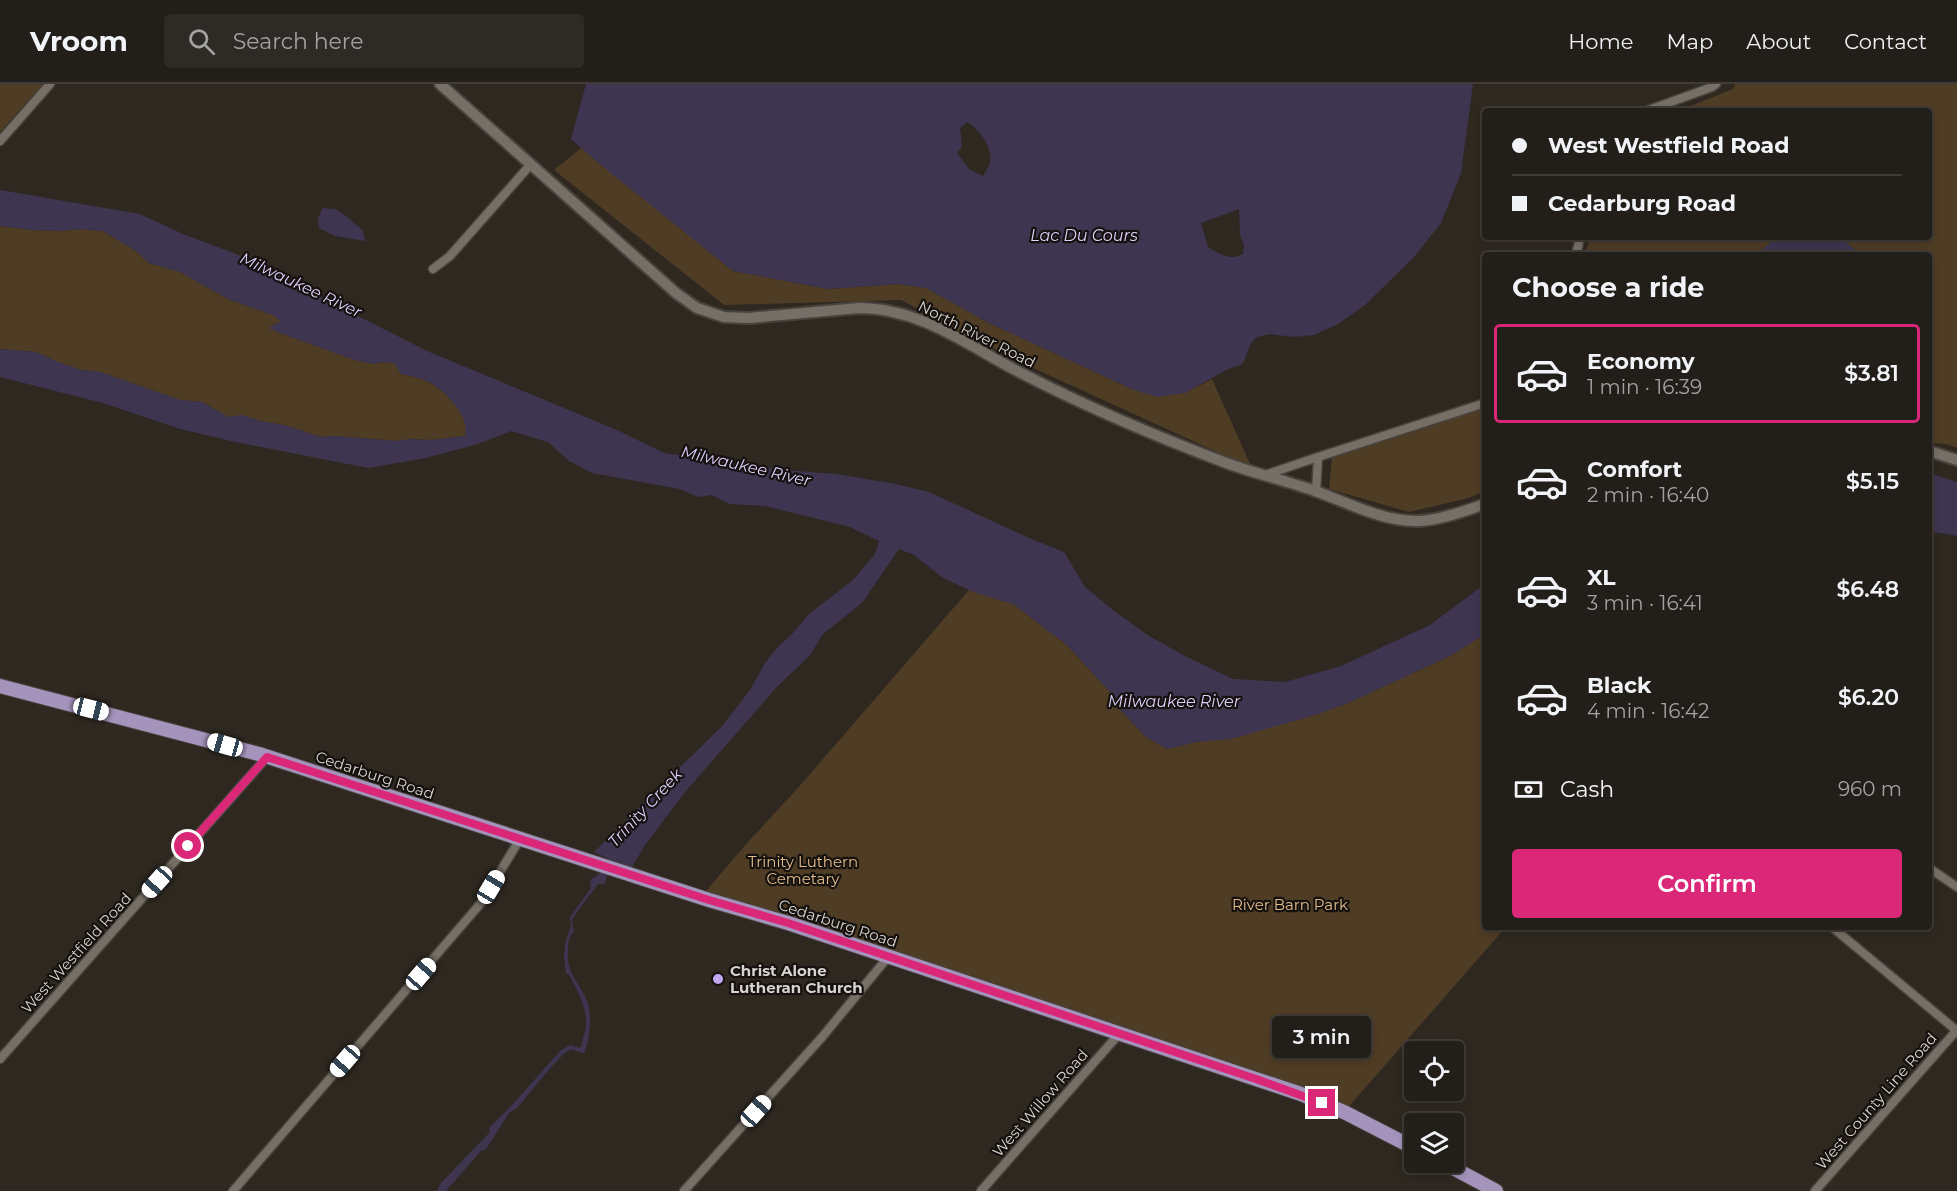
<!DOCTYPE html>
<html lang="en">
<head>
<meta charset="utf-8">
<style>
  :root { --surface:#221e19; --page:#2e2b26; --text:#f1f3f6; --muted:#a2a2a2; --line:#3f3c38; --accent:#db2777 }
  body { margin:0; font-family:Montserrat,sans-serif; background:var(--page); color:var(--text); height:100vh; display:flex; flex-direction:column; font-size:22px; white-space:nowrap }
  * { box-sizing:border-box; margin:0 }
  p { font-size:20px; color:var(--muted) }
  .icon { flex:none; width:33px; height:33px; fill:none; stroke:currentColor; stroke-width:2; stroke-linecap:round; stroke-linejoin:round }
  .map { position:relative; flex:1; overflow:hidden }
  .sheet { position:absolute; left:1482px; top:168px; width:450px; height:678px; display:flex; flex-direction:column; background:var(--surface); border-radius:6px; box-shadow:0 3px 9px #0003,0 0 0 2px var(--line) }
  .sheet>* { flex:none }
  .banner { position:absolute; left:1482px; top:24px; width:450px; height:132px; border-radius:6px; box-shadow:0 3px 9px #0003,0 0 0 2px var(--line); display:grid; align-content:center; height:132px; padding:0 30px; background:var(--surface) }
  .buttons { position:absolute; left:1404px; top:957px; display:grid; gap:12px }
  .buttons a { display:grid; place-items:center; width:60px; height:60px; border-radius:6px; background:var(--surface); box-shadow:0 3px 9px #0003,0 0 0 2px var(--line); font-size:30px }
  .end { position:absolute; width:27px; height:27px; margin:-14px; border:8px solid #db2777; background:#fff; box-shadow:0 0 0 3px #fff }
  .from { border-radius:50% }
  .bubble { position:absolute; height:42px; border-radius:6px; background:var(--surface); box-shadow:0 3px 9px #0003,0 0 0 2px var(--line); font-size:20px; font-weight:600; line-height:42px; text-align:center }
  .car { position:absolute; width:18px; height:36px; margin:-18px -9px; border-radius:8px; box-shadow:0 0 4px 2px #0007; background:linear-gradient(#fff 24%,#345 0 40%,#fff 0 76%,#345 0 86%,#fff 0) }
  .banner b { display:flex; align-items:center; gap:21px; height:57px; font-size:22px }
  .banner b+b { border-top:2px solid var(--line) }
  .banner i { width:15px; height:15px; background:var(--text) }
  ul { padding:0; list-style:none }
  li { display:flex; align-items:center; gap:18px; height:99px; margin:0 12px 9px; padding:0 18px; border:3px solid transparent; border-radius:6px }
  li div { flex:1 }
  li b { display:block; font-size:22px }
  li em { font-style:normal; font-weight:600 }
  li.selected { border-color:var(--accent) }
  li>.icon { width:54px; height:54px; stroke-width:1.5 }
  h2 { padding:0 30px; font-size:27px; line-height:72px }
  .pay { display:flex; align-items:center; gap:15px; height:66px; padding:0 30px; font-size:22px }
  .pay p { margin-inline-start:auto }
  .primary-button { display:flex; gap:12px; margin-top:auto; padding:12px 30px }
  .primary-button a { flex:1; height:69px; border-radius:6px; background:var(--accent); color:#fff; font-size:24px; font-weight:600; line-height:69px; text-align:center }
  header { display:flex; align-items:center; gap:36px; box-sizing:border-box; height:84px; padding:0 30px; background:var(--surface); border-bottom:2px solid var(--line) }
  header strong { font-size:28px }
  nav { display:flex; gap:33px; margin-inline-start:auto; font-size:21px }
  .search { width:420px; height:54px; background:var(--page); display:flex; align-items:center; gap:15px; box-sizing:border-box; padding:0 21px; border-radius:6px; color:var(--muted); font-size:22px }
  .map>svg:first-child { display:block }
  .green { fill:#4f3c25 }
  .water { fill:#3e3551; fill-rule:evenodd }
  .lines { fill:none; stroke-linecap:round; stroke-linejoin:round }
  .minor-casing { stroke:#48433d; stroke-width:11 }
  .tertiary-casing { stroke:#48433d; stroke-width:14 }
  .primary-casing { stroke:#48433d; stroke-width:16 }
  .minor { stroke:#766f67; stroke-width:8 }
  .tertiary { stroke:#766f67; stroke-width:10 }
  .primary { stroke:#a493bb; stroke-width:14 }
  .route { stroke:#db2777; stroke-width:8 }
  .poi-dot { fill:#c1a8f3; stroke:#14110e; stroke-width:2 }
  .labels { text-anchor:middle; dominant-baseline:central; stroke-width:4.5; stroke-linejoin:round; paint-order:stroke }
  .street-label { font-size:15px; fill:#d7d3ce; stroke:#14110e }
  .park-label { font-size:15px; fill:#e4bb8b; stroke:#14110e }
  .poi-label { font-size:15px; font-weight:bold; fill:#d7d3ce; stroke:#14110e; text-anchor:start }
  .water-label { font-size:16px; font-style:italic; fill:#ded1fe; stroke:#14110e }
</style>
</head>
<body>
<header>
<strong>Vroom</strong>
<div class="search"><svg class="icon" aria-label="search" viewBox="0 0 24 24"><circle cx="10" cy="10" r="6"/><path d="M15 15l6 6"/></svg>Search here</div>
<nav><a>Home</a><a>Map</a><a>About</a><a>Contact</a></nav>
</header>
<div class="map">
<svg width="1957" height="1107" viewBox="0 0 1957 1107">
  <rect width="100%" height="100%" fill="#2e2821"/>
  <g class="green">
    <path d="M0,0h43l-43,48z"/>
    <path d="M1735,0h222v364l-11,-4 -17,-1v-188h-344l5,-18h339v-126h-251l55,-22z"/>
    <path d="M581,64l152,123 95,18 70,-5 28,4 61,34 147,68 51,3 27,-14 39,87 3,3 -236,-108 -117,-61 -177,5 -170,-135z"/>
    <path d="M0,142l33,4 28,1 18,-2 24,2 33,20 13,12 31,9 48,27 45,16 9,6 -9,4 7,8 75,27 19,4 10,-2 11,1 6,11c10,2 19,4 28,8 17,9 41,34 37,54l-35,4 -20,-1 -15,2 -61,-5 -14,1 -37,-12 -24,-4 -18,-6 -14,2 -26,-15 -22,-2 -80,-28 -19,-2 -23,-8 -22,-10 -36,-3z"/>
    <path d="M1485,324v84l-20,7 -56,13 -80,-23 3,-31z"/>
    <path d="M969,506l44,14 54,41 43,47 5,12 31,33 21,12 29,-7 35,-4 84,-23 33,-12 102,-47 35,-22v293h21l-162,185 -644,-214 47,-55 50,-54z"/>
  </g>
  <g class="water">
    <path d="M586,0h887l-12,89 -20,50 -27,34 -49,48 -27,19 -24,11 -21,2 -23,-3 -13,3 -6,6 -7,18 -3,4 -13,4 -43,24 -28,4 -23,-7 -147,-68 -61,-34 -28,-4 -70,5 -95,-18 -131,-105 -31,-27zM967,38c13,8 26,25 23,41 -1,4 -5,9 -7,13l-14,-7 -12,-16 5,-7 -2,-18zM1239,125l1,26 4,10 -1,9c-12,7 -24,0 -35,-7l-7,-24z"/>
    <path d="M0,106l140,24 43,20 53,20 191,97 190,79 47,23 118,17 54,4 60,10 33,8 100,46 35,14 21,35 29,24 35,25 36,20 48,23 52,3 56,-16 89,-41 55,-41v50l-35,22 -102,47 -33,12 -84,24 -35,3 -29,7 -21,-12 -31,-33 -5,-12 -43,-47 -54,-41 -37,-11 -33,-15 -29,-23 -15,-6 -37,54 -39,31 -13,21 -34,33 -91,104 -40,53 -13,22 -13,-4 -13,15 -1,6h-7c-5,8 -26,32 -26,38 0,3 2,6 2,9 -6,6 -5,11 -6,18 -2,25 10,31 19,52 5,13 3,40 -3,52 -6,0 -9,-4 -14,-3 -4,0 -14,13 -18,16l-35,42 -8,5 -23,36 -5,2 -35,40h-9l3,-7 50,-52 -1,-4 24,-24 47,-53 10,-6 10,3c3,-4 2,-8 4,-13 7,-22 -5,-40 -14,-59l-4,-3 -2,-16 1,-13 6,-18 -1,-9 21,-29 -1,-8 8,-5 13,-15 -17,-8 129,-127 27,-35 15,-27 11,-14 16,-15 17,-20 44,-34 22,-26 4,-13 -29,-14 -85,-21 -35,-2 -18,-9 -14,2 -18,-8 -88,-16 -23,-12 -21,-19 -37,-11 -33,13 -52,14 -58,10 -137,-27 -51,-12 -77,-26 -103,-26v-28l36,3 22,10 23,8 19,2 80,28 22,2 26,15 14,-2 18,6 24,4 37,12 14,-1 61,5 15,-2 20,1 34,-4c5,-20 -19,-45 -36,-54 -9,-4 -18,-6 -28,-8l-7,-11 -10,-1 -10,2 -19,-4 -75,-27 -11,-5 12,-7 -8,-6 -45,-16 -48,-27 -31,-9 -13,-12 -33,-20 -24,-2 -18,2 -28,-1 -33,-4z"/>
    <path d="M323,124l12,1 11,7 17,15 2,10 -30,-5 -16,-8 -1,-10z"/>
    <path d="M1778,153h62l21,18h-106z"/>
    <path d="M1929,389l28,9v54l-28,-5z"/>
  </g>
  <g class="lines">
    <defs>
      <g id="minor">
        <path d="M1646,27l66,-24 4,-3"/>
        <path d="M0,57l50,-57"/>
        <path d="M1576,171l4,-18"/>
        <path d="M433,185l17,-13 81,-92"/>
        <path d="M1265,391l53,-18"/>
        <path d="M1316,408l2,-35 167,-54"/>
        <path d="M1929,784l28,19"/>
        <path d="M1832,843l124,103"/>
        <path d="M0,975l267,-302"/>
        <path d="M233,1107l248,-288 39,-64"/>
        <path d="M684,1107l139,-155 65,-79"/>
        <path d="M981,1107l138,-157"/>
        <path d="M1815,1107l142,-161"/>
      </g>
      <g id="tertiary">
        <path d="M440,0l236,209 21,15 27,9 25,1 110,-10c63,0 112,40 166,67 66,34 135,63 204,89 28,10 58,17 86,27 34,12 68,31 104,30 21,-1 46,-10 66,-17"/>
        <path d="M1929,367l28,9"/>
      </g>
      <g id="primary">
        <path d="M0,602l259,68 450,146 79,23 513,171 43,18 70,36"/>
        <path d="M1442,1078l54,29"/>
      </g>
    </defs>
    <use href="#minor" class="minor-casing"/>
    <use href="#tertiary" class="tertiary-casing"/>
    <use href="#primary" class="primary-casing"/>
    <use href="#minor" class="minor"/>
    <use href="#tertiary" class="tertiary"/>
    <use href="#primary" class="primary"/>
  </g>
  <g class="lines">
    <path class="route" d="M188,762l79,-89 442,143 79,23 468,156 66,24"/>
  </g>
  <circle class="poi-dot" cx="718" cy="895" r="6"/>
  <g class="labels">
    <g class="street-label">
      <text transform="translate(977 250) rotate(27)">North River Road</text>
      <text transform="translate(375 691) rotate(18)">Cedarburg Road</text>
      <text transform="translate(838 839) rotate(18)">Cedarburg Road</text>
      <text transform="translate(76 869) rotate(-48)">West Westfield Road</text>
      <text transform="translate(1876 1017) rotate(-49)">West County Line Road</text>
      <text transform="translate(1040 1019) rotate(-49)">West Willow Road</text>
    </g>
    <g class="park-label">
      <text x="803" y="777">Trinity Luthern<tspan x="803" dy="17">Cemetary</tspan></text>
      <text x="1290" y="820">River Barn Park</text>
    </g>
    <g class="poi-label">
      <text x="730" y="886">Christ Alone<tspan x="730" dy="17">Lutheran Church</tspan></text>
    </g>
    <g class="water-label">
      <text x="1084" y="151">Lac Du Cours</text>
      <text transform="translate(301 201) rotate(25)">Milwaukee River</text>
      <text transform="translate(746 382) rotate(13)">Milwaukee River</text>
      <text x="1174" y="617">Milwaukee River</text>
      <text transform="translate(645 724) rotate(-47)">Trinity Creek</text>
    </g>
  </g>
</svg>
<div class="buttons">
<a><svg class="icon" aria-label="locate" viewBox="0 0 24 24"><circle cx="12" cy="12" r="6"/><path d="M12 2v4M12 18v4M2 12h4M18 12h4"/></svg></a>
<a><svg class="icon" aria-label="layers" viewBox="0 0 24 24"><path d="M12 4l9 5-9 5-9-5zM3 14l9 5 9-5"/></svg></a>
</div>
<i class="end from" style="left:188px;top:762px"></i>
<i class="end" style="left:1322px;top:1019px"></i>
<div class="bubble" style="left:1272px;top:932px;width:99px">3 min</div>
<i class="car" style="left:91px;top:625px;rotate:104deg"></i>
<i class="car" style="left:225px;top:661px;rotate:286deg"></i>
<i class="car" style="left:157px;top:798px;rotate:222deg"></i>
<i class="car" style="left:491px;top:803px;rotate:31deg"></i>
<i class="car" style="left:421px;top:890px;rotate:41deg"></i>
<i class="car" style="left:345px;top:977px;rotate:221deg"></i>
<i class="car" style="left:756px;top:1027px;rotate:42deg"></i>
<div class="banner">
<b><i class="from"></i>West Westfield Road</b>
<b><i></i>Cedarburg Road</b>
</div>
<section class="sheet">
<h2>Choose a ride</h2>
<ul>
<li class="selected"><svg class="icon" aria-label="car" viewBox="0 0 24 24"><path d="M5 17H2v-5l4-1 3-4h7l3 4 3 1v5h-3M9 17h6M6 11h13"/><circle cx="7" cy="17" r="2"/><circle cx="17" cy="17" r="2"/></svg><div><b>Economy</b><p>1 min · 16:39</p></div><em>$3.81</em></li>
<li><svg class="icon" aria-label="car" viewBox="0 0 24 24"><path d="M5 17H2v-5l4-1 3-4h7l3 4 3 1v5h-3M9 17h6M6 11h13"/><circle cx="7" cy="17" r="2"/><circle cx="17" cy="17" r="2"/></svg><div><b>Comfort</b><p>2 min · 16:40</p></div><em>$5.15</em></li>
<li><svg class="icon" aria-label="car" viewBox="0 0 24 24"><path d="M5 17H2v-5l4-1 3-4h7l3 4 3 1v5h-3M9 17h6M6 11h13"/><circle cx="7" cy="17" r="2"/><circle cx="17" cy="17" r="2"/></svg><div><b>XL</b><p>3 min · 16:41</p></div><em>$6.48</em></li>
<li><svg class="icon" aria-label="car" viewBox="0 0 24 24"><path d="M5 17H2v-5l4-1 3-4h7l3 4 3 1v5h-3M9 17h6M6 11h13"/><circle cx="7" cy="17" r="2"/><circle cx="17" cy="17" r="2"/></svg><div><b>Black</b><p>4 min · 16:42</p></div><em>$6.20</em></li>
</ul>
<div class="pay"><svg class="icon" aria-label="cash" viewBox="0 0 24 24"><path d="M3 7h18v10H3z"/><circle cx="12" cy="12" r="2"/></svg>Cash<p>960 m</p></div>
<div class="primary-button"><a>Confirm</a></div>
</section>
</div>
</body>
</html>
